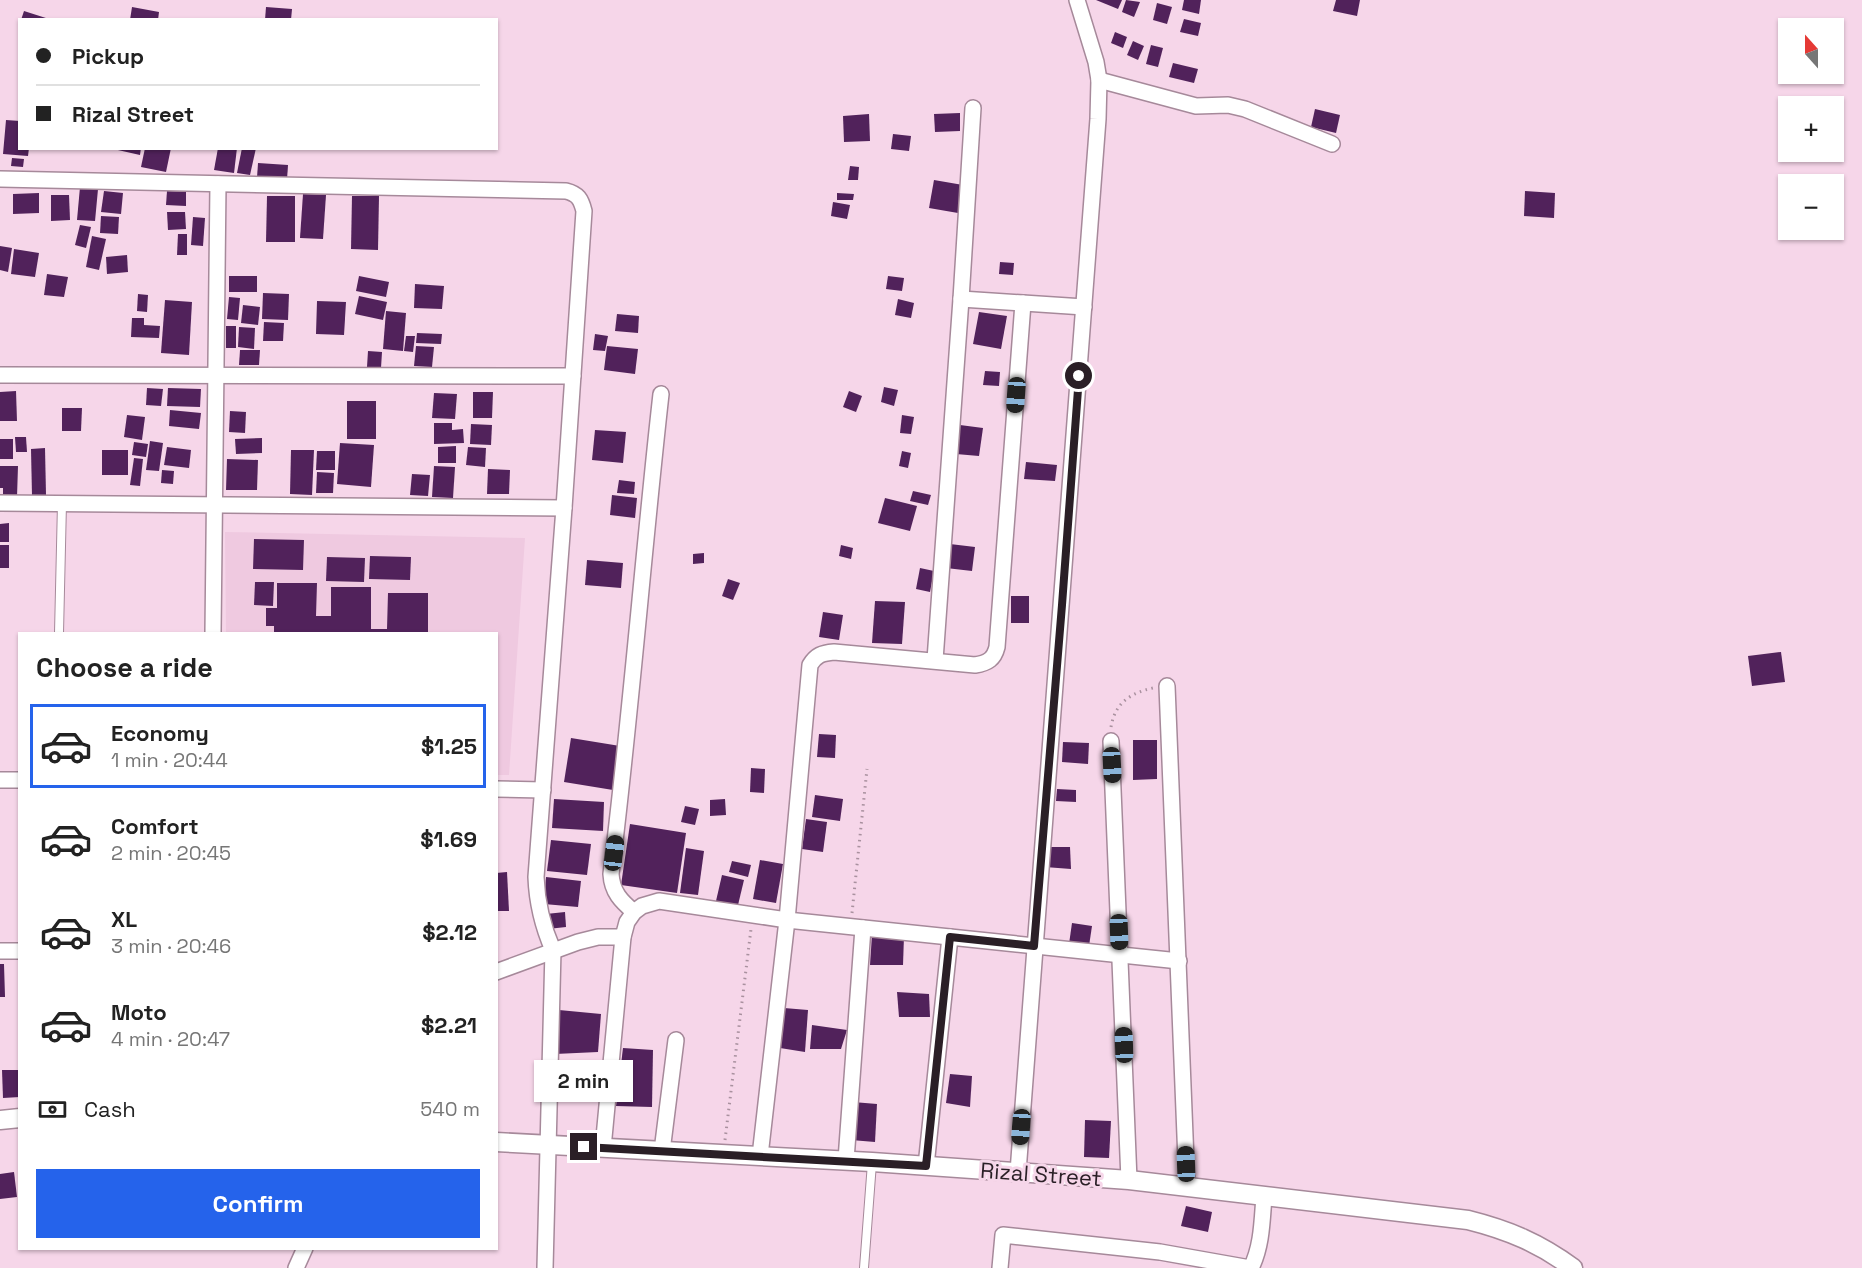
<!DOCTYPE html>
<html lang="en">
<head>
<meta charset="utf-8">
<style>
  :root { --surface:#fff; --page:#f6f6f6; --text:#222; --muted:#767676; --line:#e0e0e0; --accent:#2563eb }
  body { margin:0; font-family:"Space Grotesk",sans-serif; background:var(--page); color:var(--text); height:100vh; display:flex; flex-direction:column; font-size:22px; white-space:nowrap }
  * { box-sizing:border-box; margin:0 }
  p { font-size:20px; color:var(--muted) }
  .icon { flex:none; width:33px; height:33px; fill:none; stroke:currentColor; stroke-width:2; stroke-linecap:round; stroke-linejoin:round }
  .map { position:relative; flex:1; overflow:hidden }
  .details { position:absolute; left:18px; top:632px; width:480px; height:618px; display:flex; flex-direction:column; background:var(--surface); border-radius:0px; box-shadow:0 2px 4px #0004 }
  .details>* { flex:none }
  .banner { position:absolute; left:18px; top:18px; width:480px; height:132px; border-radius:0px; box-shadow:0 2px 4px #0004; display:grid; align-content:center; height:132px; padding:0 18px; background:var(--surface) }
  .needle { width:39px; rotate:339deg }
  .fabs { position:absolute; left:1778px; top:18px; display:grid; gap:12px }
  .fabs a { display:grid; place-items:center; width:66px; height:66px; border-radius:0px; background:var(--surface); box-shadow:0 2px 4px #0004; font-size:30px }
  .end { position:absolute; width:27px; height:27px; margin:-14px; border:8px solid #2a1f26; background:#fff; box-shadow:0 0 0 3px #fff }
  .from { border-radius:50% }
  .bubble { position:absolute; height:42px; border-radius:0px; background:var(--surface); box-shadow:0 2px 4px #0004; font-size:20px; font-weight:700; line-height:42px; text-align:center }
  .car { position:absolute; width:18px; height:36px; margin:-18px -9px; border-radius:8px; box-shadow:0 0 4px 2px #0007; background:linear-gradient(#222 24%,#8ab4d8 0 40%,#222 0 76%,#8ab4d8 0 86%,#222 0) }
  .banner b { display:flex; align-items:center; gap:21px; height:57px; font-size:22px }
  .banner b+b { border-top:2px solid var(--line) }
  .banner i { width:15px; height:15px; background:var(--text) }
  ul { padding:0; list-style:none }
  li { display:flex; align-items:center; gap:18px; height:84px; margin:0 12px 9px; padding:0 6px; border:3px solid transparent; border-radius:0px }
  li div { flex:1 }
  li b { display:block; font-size:22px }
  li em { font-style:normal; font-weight:700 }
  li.on { border-color:var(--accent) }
  li>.icon { width:54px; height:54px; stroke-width:1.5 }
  h2 { padding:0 18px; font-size:27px; line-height:72px }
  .pay { display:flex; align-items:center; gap:15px; height:66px; padding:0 18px; font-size:22px }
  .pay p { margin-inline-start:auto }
  .action { display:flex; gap:12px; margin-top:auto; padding:12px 18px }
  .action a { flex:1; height:69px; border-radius:0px; background:var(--accent); color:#fff; font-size:24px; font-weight:700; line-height:69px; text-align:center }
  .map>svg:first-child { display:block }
  .built { fill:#efc9e0 }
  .building { fill:#51225b }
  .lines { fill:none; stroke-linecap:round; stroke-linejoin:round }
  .service-casing { stroke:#a6899a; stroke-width:10 }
  .minor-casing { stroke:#a6899a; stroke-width:18 }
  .tertiary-casing { stroke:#a6899a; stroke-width:21 }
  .path { stroke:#a9919f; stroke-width:3; stroke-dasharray:1.5 4.5; stroke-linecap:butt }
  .service { stroke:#fff; stroke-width:8 }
  .minor { stroke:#fff; stroke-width:15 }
  .tertiary { stroke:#fff; stroke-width:18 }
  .route { stroke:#2a1f26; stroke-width:8 }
  .labels { text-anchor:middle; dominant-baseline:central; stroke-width:6; stroke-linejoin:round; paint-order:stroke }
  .street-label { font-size:22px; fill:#2a1f26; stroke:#f6d6e9 }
</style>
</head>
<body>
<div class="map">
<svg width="1862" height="1268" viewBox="0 0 1862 1268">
  <rect width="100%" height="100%" fill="#f6d6e9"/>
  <path class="built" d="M225,532l300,6 -16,237h-12l-1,-142h-270z"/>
  <g class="building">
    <path d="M1096,0h26l-4,9z"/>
    <path d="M1126,0l14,2 -6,15 -12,-5z"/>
    <path d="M1184,0h17l-2,14 -17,-4z"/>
    <path d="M1336,0h24l-3,16 -24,-5z"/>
    <path d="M1157,3l15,4 -5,17 -14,-4z"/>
    <path d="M132,7l27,5 -1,8h-28z"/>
    <path d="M266,7l26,2 -1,11h-26z"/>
    <path d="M24,11l25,8v1h-28z"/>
    <path d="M1184,19l17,4 -3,13 -18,-4z"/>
    <path d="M1115,32l12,5 -4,11 -12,-5z"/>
    <path d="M1133,41l11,5 -6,14 -11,-5z"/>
    <path d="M1151,45l12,3 -5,19 -12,-3z"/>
    <path d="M1173,63l25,6 -4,14 -25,-6z"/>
    <path d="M1315,109l25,6 -4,18 -25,-6z"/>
    <path d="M960,113v18l-25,1 -1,-18z"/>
    <path d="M869,114l1,27 -26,1 -1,-26z"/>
    <path d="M6,120l14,1v27h9l-1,8 -25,-2z"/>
    <path d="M893,134l18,2 -2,15 -18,-2z"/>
    <path d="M109,148h32l-1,7z"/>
    <path d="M145,148h26l-5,24 -25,-5z"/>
    <path d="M218,148h19l-3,25 -20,-3z"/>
    <path d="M242,148h14l-6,27 -13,-2z"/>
    <path d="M12,158l12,1 -1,8 -12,-1z"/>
    <path d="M258,163l30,2 -1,15 -30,-2z"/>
    <path d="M850,166l9,1 -1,13h-10z"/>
    <path d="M934,180l29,5 -5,28 -29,-5z"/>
    <path d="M80,187l18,2 -3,32 -18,-1z"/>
    <path d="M104,191l19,2 -2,21 -20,-2z"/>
    <path d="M167,191l19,1v14l-20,-1z"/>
    <path d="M1525,191l30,2 -1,25 -30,-2z"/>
    <path d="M39,193v20l-26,1v-20z"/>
    <path d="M837,193l17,1 -1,6h-16z"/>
    <path d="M303,194l23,1 -3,44 -23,-1z"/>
    <path d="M51,195h18l1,25 -19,1z"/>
    <path d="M267,196h28v46h-29z"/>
    <path d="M352,196h27l-1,54 -27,-1z"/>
    <path d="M833,202l17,3 -3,14 -16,-3z"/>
    <path d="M167,212h18l1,17 -18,1z"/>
    <path d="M101,216l18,1 -1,17 -18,-1z"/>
    <path d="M193,217l12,1 -2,28 -12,-1z"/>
    <path d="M80,225l11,2 -5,21 -11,-3z"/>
    <path d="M178,234h9v21h-10z"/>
    <path d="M92,236l14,3 -7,31 -13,-3z"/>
    <path d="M0,246l12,2 -4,24 -8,-2z"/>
    <path d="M14,249l25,4 -4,24 -24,-3z"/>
    <path d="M127,255l1,17 -21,2 -1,-17z"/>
    <path d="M1000,262l14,1 -1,12 -14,-1z"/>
    <path d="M47,274l21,3 -4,20 -20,-2z"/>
    <rect x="229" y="276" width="28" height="16"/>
    <path d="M359,276l30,6 -3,15 -30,-6z"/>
    <path d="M888,276l16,2 -2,13 -16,-2z"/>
    <path d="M415,284l29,2 -2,23 -28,-1z"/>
    <path d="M263,293l26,1 -1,26 -26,-1z"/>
    <path d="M138,294l10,1 -1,17 -10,-1z"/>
    <path d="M359,296l28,6 -4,18 -28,-6z"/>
    <path d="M229,297l11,1 -2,22 -11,-1z"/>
    <path d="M898,299l16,4 -3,15 -16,-3z"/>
    <path d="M165,300l27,2 -3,53 -28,-2z"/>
    <path d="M317,301l29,1 -2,33 -28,-1z"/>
    <path d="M243,305l17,2 -2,18 -17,-2z"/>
    <path d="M386,311l20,2 -3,38 -20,-2z"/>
    <path d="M979,312l28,4 -6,33 -28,-5z"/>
    <path d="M617,314l22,2 -1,17 -23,-2z"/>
    <path d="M132,318h12v7l16,1 -1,12 -28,-1z"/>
    <path d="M264,322l20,1 -1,18h-20z"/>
    <rect x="226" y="326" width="10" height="22"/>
    <path d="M239,327l16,1 -1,21 -16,-2z"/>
    <path d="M417,333l25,1 -1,10 -25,-1z"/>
    <path d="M595,334l13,2 -3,15 -12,-1z"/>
    <path d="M406,336h9l-2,16 -9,-1z"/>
    <path d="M416,346l18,1 -2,20 -18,-1z"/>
    <path d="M607,346l31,3 -3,25 -31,-4z"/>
    <path d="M240,350h20l-1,15h-20z"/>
    <path d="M368,351l14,1 -1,16 -14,-1z"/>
    <path d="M985,371l15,1 -1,14 -16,-1z"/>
    <path d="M884,387l14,3 -4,16 -13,-4z"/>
    <path d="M147,388l16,1 -2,17 -15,-1z"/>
    <path d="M168,388l33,1 -1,18 -33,-1z"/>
    <path d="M16,391l1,30h-17v-29z"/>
    <path d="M849,391l13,5 -6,16 -13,-5z"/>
    <path d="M473,392h20l-1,26h-19z"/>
    <path d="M434,393l23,1 -2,25 -23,-1z"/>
    <rect x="347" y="401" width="29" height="38"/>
    <path d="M62,408h20l-1,23h-19z"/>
    <path d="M170,410l31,3 -2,16 -30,-3z"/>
    <path d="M230,411l16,1 -1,21 -16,-1z"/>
    <path d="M127,415l18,2 -3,23 -18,-3z"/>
    <path d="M902,415l12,2 -3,17 -11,-1z"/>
    <path d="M434,423h18v7l11,-1 1,14 -30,1z"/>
    <path d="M471,424l21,1 -1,20 -21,-1z"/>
    <path d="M960,425l23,3 -4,28 -23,-2z"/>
    <path d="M595,430l31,2 -3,31 -31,-3z"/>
    <path d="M15,437h11l1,15h-11z"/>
    <path d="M262,438v15l-26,1 -1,-15z"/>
    <rect x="0" y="439" width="13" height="20"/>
    <path d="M150,441l13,2 -4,28 -13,-1z"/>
    <path d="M134,442l14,2 -2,13 -14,-2z"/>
    <path d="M340,443l34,2 -3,42 -34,-3z"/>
    <path d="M456,446v17h-18v-16z"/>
    <path d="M167,447l24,3 -2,18 -25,-3z"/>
    <path d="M468,447l18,1 -1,19 -19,-2z"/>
    <path d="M45,448l1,47 -14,1 -1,-47z"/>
    <rect x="102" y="450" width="26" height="25"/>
    <path d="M291,450h23l-2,45 -22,-1z"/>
    <path d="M317,451h18v19h-19z"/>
    <path d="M902,451l9,2 -3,15 -9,-2z"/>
    <path d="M134,458l9,1 -3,27 -10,-1z"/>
    <path d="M227,459l31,1 -1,30h-31z"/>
    <path d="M1026,462l31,3 -2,16 -31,-2z"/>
    <path d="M0,466h18l-1,31 -14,-1v-8h-3z"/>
    <path d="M434,466l21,1 -2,31 -21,-1z"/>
    <path d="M488,469l22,1 -1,24h-22z"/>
    <path d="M162,470l12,1 -1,13 -12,-1z"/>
    <path d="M317,472l17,1 -1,20h-17z"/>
    <path d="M412,474l18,1 -2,21 -18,-1z"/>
    <path d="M619,480l16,2 -1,12 -17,-1z"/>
    <path d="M913,491l18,4 -3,10 -18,-4z"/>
    <path d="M612,495l25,3 -2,20 -25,-3z"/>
    <path d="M885,498l32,8 -7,25 -32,-8z"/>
    <path d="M9,523v19h-9v-18z"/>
    <path d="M254,539l50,1 -1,30 -50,-1z"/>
    <path d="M950,544l25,3 -3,24 -26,-3z"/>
    <rect x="0" y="545" width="9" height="23"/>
    <path d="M841,545l12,3 -2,11 -12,-3z"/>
    <path d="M704,553v10l-11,1v-10z"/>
    <path d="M370,556l41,1 -1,23 -41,-1z"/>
    <path d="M327,557l38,1 -1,24 -38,-1z"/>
    <path d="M587,560l36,3 -2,25 -36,-3z"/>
    <path d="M920,568l14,3 -4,21 -14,-3z"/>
    <path d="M728,579l12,4 -7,17 -11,-4z"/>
    <path d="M255,582h19l-1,24 -19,-1z"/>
    <path d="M277,583h40l-1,33h15v-29h40v42h16l1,-36h40v40h-154v-7h-8v-18h11z"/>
    <rect x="1011" y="596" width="18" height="27"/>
    <path d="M875,601l30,1 -3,42 -30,-1z"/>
    <path d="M823,612l20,3 -4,25 -20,-3z"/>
    <path d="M1781,652l4,30 -33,4 -4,-30z"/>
    <path d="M819,734l17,1 -1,23 -18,-1z"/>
    <path d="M571,738l49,8 -7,44 -49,-8z"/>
    <path d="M1133,740h24v39l-24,1z"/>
    <path d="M1063,742l26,1 -1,21 -26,-2z"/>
    <path d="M751,768l14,1 -1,24 -14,-1z"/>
    <path d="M1057,789l19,1v12l-20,-1z"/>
    <path d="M815,795l28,4 -3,22 -28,-4z"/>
    <path d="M554,799l50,3 -1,29 -51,-3z"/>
    <path d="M725,799l1,16 -16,1v-16z"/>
    <path d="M685,806l14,3 -4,16 -14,-3z"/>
    <path d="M806,819l21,3 -4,30 -21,-3z"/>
    <path d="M630,824l56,9 -9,60 -56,-8z"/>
    <path d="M551,840l40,4 -4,31 -40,-4z"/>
    <path d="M1047,847h23l1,22 -26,-2z"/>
    <path d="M686,848l18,3 -6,44 -18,-2z"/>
    <path d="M760,860l23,4 -7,39 -23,-4z"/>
    <path d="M732,861l19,4 -3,12 -19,-5z"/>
    <path d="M507,872l2,39h-13v-38z"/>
    <path d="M722,875l22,5 -6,25 -22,-4z"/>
    <path d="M546,877l35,4 -3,26 -34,-3z"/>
    <path d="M565,912l1,15 -18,2 -2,-15z"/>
    <path d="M1072,923l20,3 -3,20 -20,-2z"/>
    <path d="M872,934l32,2 -1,29h-33z"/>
    <path d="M0,964h4l1,33h-5z"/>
    <path d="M897,992l32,2 1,23h-31z"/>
    <path d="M784,1008l24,2 -3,42 -25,-4z"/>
    <path d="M559,1010l42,4 -3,38 -43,2z"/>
    <path d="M812,1025l35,5 -6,19h-31z"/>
    <path d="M623,1048l30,2 -1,57 -36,-1z"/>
    <path d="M2,1070h18v27l-17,1z"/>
    <path d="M950,1074l22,2 -2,31 -24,-4z"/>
    <path d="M853,1102l24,2 -2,38 -24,-2z"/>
    <path d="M1085,1120l26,1 -2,37 -25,-1z"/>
    <path d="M14,1172l3,25 -17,2v-25z"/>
    <path d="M1186,1206l26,6 -4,20 -27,-6z"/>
  </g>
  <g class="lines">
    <defs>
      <g id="service">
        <path d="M59,633l3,-130"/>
        <path d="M864,1268l8,-105"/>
      </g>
      <g id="minor">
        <path d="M1099,80l97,26 32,-1 17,4 87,35"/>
        <path d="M0,179l566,12c12,3 15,8 18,20l-20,297 -28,369c1,27 6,48 17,73l-8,318"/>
        <path d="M961,299l123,8"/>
        <path d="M0,375l573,1"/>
        <path d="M0,503l564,5"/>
        <path d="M213,633l5,-449"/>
        <path d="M935,660l26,-361 12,-191"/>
        <path d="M1167,686l20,500"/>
        <path d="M1111,741l18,439"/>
        <path d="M0,780h20"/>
        <path d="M496,789l47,1"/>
        <path d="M634,912c-13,-11 -22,-20 -23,-38 20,-160 32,-320 50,-480"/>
        <path d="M0,951h20"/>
        <path d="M496,972l82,-30 20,-5h25"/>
        <path d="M603,1148l20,-211 4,-15 7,-10 8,-6 17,-5 128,19 392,41"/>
        <path d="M662,1151l14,-111"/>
        <path d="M760,1156l27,-236 23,-255c6,-10 12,-12 24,-13l141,13c13,-2 19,-6 22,-18l26,-344"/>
        <path d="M846,1160l17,-232"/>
        <path d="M926,1166l24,-229"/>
        <path d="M1018,1172l80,-1053 1,-39 -3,-18 -19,-62"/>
        <path d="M296,1268l9,-20"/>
        <path d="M1000,1268l3,-33 157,17 90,16"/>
        <path d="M1251,1268c11,-22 11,-47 13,-72"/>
      </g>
      <g id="tertiary">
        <path d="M0,1120l20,-2"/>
        <path d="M496,1142l376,20 257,18 339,40c40,10 71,23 105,48"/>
      </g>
    </defs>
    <use href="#service" class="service-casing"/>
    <use href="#minor" class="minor-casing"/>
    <use href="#tertiary" class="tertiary-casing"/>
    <g class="path">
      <path d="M1111,727c4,-24 19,-34 42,-39"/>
      <path d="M852,913l15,-144"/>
      <path d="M725,1140l26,-211"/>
    </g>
    <use href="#service" class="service"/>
    <use href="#minor" class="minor"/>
    <use href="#tertiary" class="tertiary"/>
  </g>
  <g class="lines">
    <path class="route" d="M584,1147l342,19 24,-229 84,9 28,-341 17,-229"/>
  </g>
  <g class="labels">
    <g class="street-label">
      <text transform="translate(1041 1174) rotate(4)">Rizal Street</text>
    </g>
  </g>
</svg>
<div class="fabs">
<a><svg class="needle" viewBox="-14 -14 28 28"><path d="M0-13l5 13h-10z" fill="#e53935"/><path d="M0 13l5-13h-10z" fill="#767676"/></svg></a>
<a>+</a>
<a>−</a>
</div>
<i class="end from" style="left:1079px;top:376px"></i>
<i class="end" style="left:584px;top:1147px"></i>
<div class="bubble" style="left:534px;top:1060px;width:99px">2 min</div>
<i class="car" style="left:1016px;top:395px;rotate:184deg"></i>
<i class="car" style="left:1112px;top:765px;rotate:177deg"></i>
<i class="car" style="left:614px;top:853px;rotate:7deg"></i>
<i class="car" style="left:1119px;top:932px;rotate:178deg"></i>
<i class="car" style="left:1124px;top:1045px;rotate:358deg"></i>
<i class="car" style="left:1021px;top:1127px;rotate:184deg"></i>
<i class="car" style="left:1186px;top:1164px;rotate:358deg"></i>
<div class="banner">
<b><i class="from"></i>Pickup</b>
<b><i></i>Rizal Street</b>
</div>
<section class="details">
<h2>Choose a ride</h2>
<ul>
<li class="on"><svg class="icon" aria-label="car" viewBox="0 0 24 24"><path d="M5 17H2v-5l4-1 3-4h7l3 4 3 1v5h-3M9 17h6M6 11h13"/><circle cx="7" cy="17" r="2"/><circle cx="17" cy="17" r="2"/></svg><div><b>Economy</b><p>1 min · 20:44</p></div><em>$1.25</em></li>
<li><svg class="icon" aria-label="car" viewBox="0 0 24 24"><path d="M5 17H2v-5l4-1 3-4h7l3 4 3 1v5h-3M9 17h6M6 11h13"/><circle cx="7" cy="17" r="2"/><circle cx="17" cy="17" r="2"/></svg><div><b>Comfort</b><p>2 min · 20:45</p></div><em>$1.69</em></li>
<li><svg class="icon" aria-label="car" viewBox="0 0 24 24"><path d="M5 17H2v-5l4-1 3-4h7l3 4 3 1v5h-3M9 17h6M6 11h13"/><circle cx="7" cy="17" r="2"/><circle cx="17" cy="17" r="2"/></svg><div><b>XL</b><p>3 min · 20:46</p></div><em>$2.12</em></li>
<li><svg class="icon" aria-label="car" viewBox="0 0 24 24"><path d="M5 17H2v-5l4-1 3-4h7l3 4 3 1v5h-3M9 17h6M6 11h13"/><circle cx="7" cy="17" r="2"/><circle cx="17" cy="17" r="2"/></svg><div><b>Moto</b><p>4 min · 20:47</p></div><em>$2.21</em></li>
</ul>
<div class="pay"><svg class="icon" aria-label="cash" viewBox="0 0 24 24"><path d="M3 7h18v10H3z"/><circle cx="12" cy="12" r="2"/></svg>Cash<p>540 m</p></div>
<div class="action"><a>Confirm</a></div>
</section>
</div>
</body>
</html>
